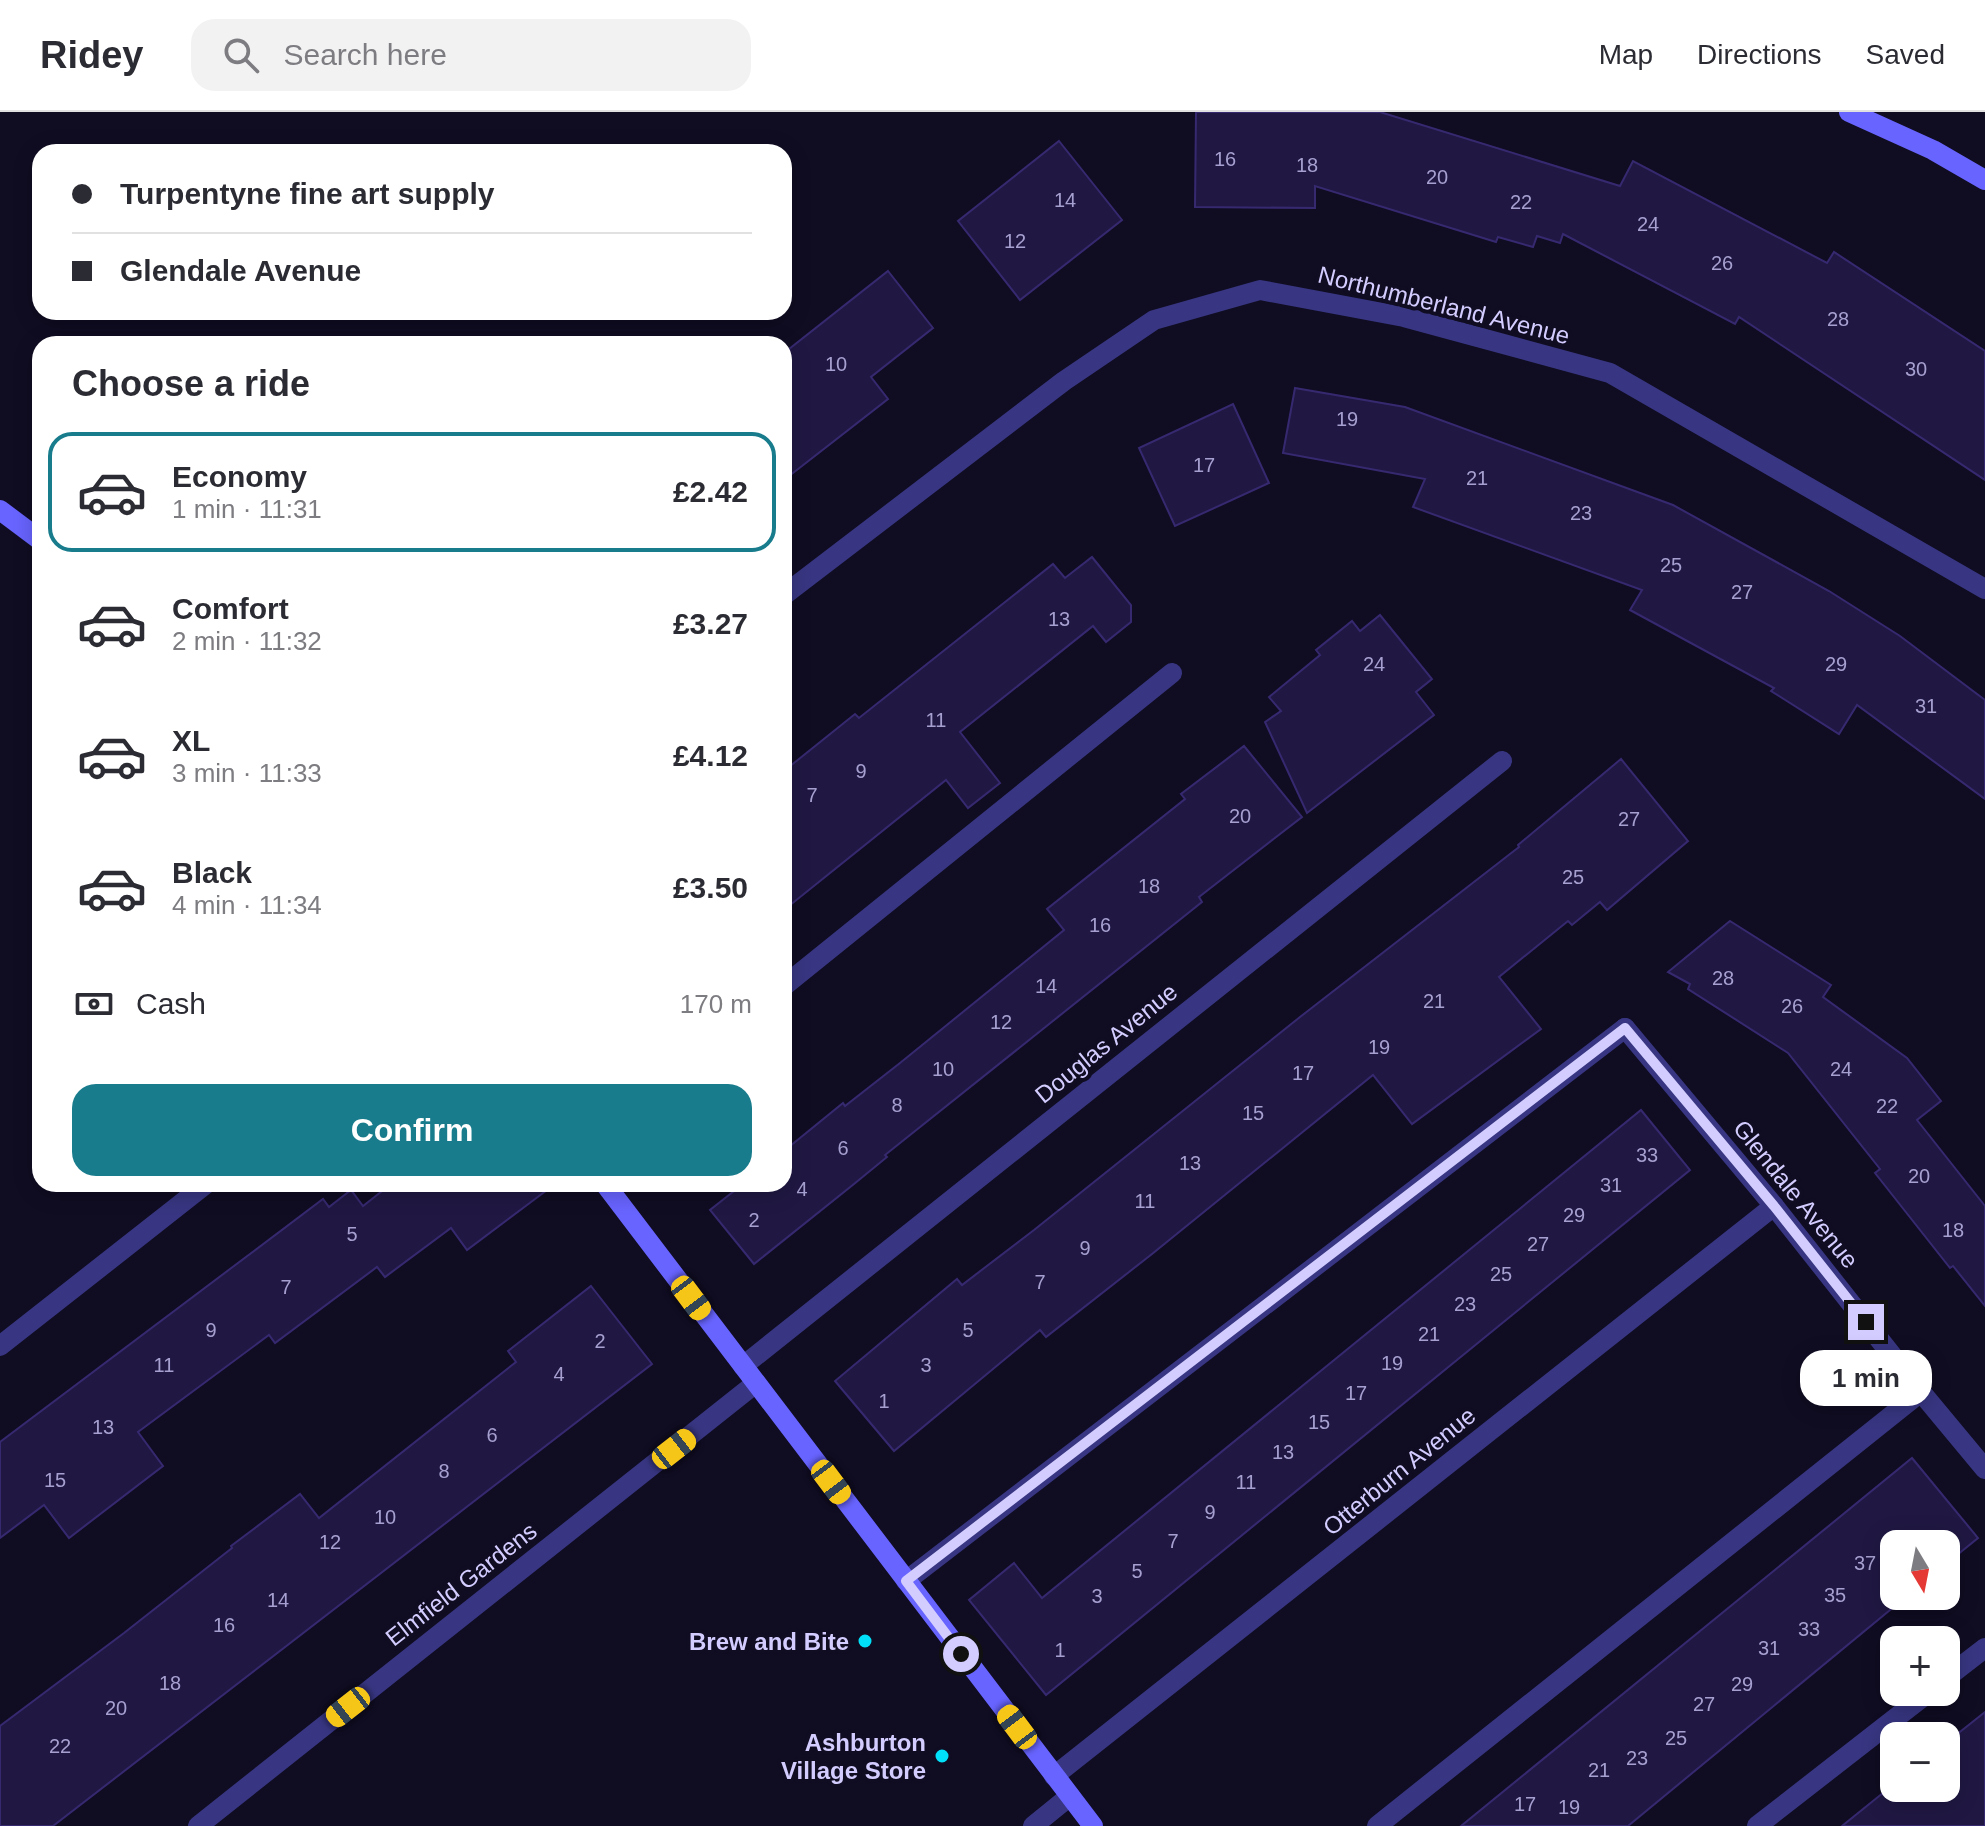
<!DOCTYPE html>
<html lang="en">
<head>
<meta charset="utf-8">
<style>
  :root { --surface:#fff; --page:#f2f2f3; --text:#2b2b33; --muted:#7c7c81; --line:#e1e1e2; --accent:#187c8c }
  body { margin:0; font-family:Arial,sans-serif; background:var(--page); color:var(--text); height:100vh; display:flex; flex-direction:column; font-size:30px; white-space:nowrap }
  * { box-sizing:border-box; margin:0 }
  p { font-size:26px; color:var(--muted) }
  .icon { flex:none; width:44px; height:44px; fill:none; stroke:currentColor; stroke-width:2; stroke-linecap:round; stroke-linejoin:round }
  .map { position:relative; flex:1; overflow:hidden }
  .details { position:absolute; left:32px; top:224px; width:760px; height:856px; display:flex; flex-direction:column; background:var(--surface); border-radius:24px; box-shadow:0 4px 20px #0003 }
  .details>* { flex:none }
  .top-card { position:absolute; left:32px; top:32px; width:760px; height:176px; border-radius:24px; box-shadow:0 4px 20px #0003; display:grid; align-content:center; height:176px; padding:0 40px; background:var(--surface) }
  .needle { width:52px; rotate:170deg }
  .fabs { position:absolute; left:1880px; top:1418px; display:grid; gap:16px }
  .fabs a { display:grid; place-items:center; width:80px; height:80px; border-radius:16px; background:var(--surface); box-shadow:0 4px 20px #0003; font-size:40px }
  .end { position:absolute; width:36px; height:36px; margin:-18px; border:10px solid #d3cdff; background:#111; box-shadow:0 0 0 4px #111 }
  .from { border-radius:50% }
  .bubble { position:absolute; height:56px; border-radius:24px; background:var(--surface); box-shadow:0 4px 20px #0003; font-size:26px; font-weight:600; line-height:56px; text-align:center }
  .car { position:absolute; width:24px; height:48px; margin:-24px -12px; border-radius:10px; box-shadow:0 0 6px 2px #0007; background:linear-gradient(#f5c518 24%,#345 0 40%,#f5c518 0 76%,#345 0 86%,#f5c518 0) }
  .top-card b { display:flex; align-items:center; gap:28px; height:76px; font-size:30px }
  .top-card b+b { border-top:2px solid var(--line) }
  .top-card i { width:20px; height:20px; background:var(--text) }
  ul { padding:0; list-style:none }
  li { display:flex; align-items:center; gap:24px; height:120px; margin:0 16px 12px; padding:0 24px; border:4px solid transparent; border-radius:24px }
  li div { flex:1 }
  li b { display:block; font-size:30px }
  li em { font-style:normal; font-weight:600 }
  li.on { border-color:var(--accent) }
  li>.icon { width:72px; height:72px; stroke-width:1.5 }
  h2 { padding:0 40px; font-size:36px; line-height:96px }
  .pay { display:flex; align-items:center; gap:20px; height:88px; padding:0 40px; font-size:30px }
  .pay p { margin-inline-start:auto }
  .action { display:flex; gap:16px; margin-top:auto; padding:16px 40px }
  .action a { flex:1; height:92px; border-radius:24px; background:var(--accent); color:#fff; font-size:32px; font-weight:600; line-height:92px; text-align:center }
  header { display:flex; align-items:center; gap:48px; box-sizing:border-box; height:112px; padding:0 40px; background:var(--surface); border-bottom:2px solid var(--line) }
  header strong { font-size:38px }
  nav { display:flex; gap:44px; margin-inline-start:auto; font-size:28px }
  .search { width:560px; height:72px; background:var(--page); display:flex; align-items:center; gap:20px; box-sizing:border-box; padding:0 28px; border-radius:24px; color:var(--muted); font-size:30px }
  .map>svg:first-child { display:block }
  .building { fill:#201843; stroke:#372970; stroke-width:2 }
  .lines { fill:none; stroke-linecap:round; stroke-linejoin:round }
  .lane { stroke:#383682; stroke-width:20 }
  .street { stroke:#383682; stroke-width:20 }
  .secondary { stroke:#6864ff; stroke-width:20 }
  .route { stroke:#d3cdff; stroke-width:10 }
  .poi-dot { fill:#00e0f8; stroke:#100c22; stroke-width:3 }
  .labels { text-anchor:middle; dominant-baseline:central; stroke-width:8; stroke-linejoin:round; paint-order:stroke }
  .number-label { font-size:20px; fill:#a6a0d0 }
  .street-label { font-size:24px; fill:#d3cdff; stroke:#100c22 }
  .poi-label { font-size:24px; font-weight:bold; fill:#d3cdff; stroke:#100c22; text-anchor:end }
</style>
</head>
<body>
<header>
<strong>Ridey</strong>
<div class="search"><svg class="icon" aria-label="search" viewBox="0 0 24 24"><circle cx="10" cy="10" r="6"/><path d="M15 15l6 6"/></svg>Search here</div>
<nav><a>Map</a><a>Directions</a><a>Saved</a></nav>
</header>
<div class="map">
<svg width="1985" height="1714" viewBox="0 0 1985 1714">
  <rect width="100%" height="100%" fill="#100c22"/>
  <g class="building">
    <path d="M1196,0h184l240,74 13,-25 194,102 7,-11 151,99v129l-246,-163 -4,7 -172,-90 -3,9 -23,-7 -4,11 -35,-10 -2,5 -181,-56v22l-120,-1z"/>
    <path d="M1059,29l63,79 -102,80 -62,-79z"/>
    <path d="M888,159l45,57 -62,49 17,22 -104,81v-127z"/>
    <path d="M1295,276l110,19 268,98 156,86 71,45 85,64v99l-128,-94 -18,29 -68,-43 3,-3 -144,-78 12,-20 -229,-83 12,-28 -142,-26z"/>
    <path d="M1233,292l36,79 -94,43 -36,-78z"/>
    <path d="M1092,445l39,48v17l-25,20 -13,-16 -133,106 40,51 -32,25 -22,-28 -162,130v-139l71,-57 4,4 194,-154 12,14z"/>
    <path d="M1380,503l52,64 -16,13 18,23 -127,98 -42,-91 16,-11 -12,-14 51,-42 -4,-5 36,-29 8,10z"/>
    <path d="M1244,634l58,71 -103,80 3,5 -317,253 2,2 -33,27 -100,80 -44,-54 33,-26h41v-33l59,-48 2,3 55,-43 164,-133 -17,-21 138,-110 -4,-5z"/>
    <path d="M1621,647l67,82 -81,69 -7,-8 -28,23 -4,-4 -69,56 42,52 -129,95 -39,-49 -221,179 -106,83 -6,-7 -146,121 -59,-70 122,-102 5,6 72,-55 266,-213 219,-170 -1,-2z"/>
    <path d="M1730,809l101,64 -8,12 84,61 34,43 -24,19 68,86v100l-32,-40 -3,2 -75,-95 5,-4 -92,-116 -100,-64 2,-5 -22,-12z"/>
    <path d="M1641,998l49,60 -644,525 -77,-95 45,-37 28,35z"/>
    <path d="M391,1072h164l-88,66 -16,-22 -66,49 -8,-10 -102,76 -6,-8 -131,97 25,34 -94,72 -25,-33 -44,33v-96l323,-243 6,8 22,-17 12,16z"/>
    <path d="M591,1174l61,78 -599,462h-53v-100l124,-93 108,-85 -1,-2 69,-52 19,24 197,-156 -8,-11z"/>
    <path d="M1912,1346l66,80 -32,26v-20h-52v52h13l-279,230h-167z"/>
    <path d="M1985,1600v114h-143l52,-42v4h52v-45z"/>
  </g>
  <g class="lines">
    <g class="lane">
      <path d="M784,874l388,-313"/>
      <path d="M906,1469l719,-553"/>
      <path d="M1377,1714l544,-434"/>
    </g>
    <g class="street">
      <path d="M784,483l280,-214 90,-61 106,-30 144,27 206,56 375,216"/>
      <path d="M1625,916l149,178 147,186 64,77"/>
      <path d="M0,1234l206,-162"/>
      <path d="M743,1254l759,-605"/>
      <path d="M1946,1566l39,-30"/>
      <path d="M1054,1664l720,-570"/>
      <path d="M198,1714l558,-443"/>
      <path d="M1033,1714l37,-30"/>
      <path d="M1757,1714l172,-134"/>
    </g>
    <g class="secondary">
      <path d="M1849,0l84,38 52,30"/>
      <path d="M0,398l40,30"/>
      <path d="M605,1072l488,642"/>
    </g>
  </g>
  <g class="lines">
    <path class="route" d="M961,1542l-55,-73 719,-553 149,178 92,116"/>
  </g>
  <g class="poi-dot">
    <circle cx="865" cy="1529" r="8"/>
    <circle cx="942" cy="1644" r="8"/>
  </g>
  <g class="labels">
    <g class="number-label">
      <text x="1225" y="47">16</text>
      <text x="1307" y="53">18</text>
      <text x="1437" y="65">20</text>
      <text x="1065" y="88">14</text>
      <text x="1521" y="90">22</text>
      <text x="1648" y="112">24</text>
      <text x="1015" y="129">12</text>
      <text x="1722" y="151">26</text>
      <text x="1838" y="207">28</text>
      <text x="836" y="252">10</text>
      <text x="1916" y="257">30</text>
      <text x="1347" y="307">19</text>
      <text x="1204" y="353">17</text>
      <text x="1477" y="366">21</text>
      <text x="1581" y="401">23</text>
      <text x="1671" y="453">25</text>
      <text x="1742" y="480">27</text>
      <text x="1059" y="507">13</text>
      <text x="1374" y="552">24</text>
      <text x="1836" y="552">29</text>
      <text x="1926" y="594">31</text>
      <text x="936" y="608">11</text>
      <text x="861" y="659">9</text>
      <text x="812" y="683">7</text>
      <text x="1240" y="704">20</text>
      <text x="1629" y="707">27</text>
      <text x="1573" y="765">25</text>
      <text x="1149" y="774">18</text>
      <text x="1100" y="813">16</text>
      <text x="1723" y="866">28</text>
      <text x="1046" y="874">14</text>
      <text x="1434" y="889">21</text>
      <text x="1792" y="894">26</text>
      <text x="1001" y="910">12</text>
      <text x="1379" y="935">19</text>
      <text x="943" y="957">10</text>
      <text x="1841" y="957">24</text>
      <text x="1303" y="961">17</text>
      <text x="897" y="993">8</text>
      <text x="1887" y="994">22</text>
      <text x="1253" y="1001">15</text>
      <text x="843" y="1036">6</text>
      <text x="1647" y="1043">33</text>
      <text x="1190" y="1051">13</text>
      <text x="1919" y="1064">20</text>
      <text x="1611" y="1073">31</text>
      <text x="802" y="1077">4</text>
      <text x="1145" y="1089">11</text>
      <text x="1574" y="1103">29</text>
      <text x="754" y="1108">2</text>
      <text x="1953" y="1118">18</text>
      <text x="352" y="1122">5</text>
      <text x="1538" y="1132">27</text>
      <text x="1085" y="1136">9</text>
      <text x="1501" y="1162">25</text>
      <text x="1040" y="1170">7</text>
      <text x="286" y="1175">7</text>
      <text x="1465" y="1192">23</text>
      <text x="211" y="1218">9</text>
      <text x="968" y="1218">5</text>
      <text x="1429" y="1222">21</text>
      <text x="600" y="1229">2</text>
      <text x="1392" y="1251">19</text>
      <text x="164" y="1253">11</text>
      <text x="926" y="1253">3</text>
      <text x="559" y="1262">4</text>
      <text x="1356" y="1281">17</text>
      <text x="884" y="1289">1</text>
      <text x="1319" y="1310">15</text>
      <text x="103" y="1315">13</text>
      <text x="492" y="1323">6</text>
      <text x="1283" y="1340">13</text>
      <text x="444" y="1359">8</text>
      <text x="55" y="1368">15</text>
      <text x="1246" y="1370">11</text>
      <text x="1210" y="1400">9</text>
      <text x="385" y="1405">10</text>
      <text x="1173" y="1429">7</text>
      <text x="330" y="1430">12</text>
      <text x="1865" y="1451">37</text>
      <text x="1137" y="1459">5</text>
      <text x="1835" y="1483">35</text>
      <text x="1097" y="1484">3</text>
      <text x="278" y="1488">14</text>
      <text x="224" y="1513">16</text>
      <text x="1809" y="1517">33</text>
      <text x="1769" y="1536">31</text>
      <text x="1060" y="1538">1</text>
      <text x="170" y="1571">18</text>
      <text x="1742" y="1572">29</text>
      <text x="1704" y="1592">27</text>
      <text x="116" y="1596">20</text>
      <text x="1676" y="1626">25</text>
      <text x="60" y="1634">22</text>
      <text x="1637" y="1646">23</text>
      <text x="1599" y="1658">21</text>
      <text x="1525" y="1692">17</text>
      <text x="1569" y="1695">19</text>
    </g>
    <g class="street-label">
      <text transform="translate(1444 193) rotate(14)">Northumberland Avenue</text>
      <text transform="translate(1106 931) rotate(-39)">Douglas Avenue</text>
      <text transform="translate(1796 1082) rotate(51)">Glendale Avenue</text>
      <text transform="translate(1399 1359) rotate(-39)">Otterburn Avenue</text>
      <text transform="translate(461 1472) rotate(-38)">Elmfield Gardens</text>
    </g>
    <g class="poi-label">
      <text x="849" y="1529">Brew and Bite</text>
      <text x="926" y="1630">Ashburton<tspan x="926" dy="28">Village Store</tspan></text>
    </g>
  </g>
</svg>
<div class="fabs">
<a><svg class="needle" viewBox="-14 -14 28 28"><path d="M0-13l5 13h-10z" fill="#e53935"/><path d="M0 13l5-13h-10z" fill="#7c7c81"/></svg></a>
<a>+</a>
<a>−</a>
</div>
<i class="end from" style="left:961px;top:1542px"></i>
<i class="end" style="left:1866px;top:1210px"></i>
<div class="bubble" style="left:1800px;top:1238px;width:132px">1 min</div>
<i class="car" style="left:691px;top:1186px;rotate:143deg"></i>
<i class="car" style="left:674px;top:1337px;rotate:52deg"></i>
<i class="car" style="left:831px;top:1370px;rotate:143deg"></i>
<i class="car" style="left:348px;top:1595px;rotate:232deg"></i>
<i class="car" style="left:1017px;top:1615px;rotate:323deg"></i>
<div class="top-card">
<b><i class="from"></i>Turpentyne fine art supply</b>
<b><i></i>Glendale Avenue</b>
</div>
<section class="details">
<h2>Choose a ride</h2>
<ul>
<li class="on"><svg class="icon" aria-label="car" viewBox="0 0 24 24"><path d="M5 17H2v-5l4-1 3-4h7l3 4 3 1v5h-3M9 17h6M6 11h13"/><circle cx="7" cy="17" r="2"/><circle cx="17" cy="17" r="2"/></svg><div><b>Economy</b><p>1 min · 11:31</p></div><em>£2.42</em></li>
<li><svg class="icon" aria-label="car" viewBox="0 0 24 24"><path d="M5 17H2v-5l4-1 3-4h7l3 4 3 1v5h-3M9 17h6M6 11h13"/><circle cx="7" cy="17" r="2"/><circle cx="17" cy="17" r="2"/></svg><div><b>Comfort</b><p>2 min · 11:32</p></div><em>£3.27</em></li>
<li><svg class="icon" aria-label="car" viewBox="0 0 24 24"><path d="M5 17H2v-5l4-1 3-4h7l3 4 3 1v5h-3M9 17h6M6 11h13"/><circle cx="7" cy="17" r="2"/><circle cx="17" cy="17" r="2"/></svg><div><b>XL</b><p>3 min · 11:33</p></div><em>£4.12</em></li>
<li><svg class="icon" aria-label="car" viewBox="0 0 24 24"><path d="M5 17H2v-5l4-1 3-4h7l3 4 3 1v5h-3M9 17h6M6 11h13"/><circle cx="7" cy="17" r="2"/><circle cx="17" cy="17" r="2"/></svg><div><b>Black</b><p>4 min · 11:34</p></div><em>£3.50</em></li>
</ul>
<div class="pay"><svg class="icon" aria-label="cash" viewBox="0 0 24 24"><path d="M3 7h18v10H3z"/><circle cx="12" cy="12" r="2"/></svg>Cash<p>170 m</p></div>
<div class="action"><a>Confirm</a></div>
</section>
</div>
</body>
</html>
